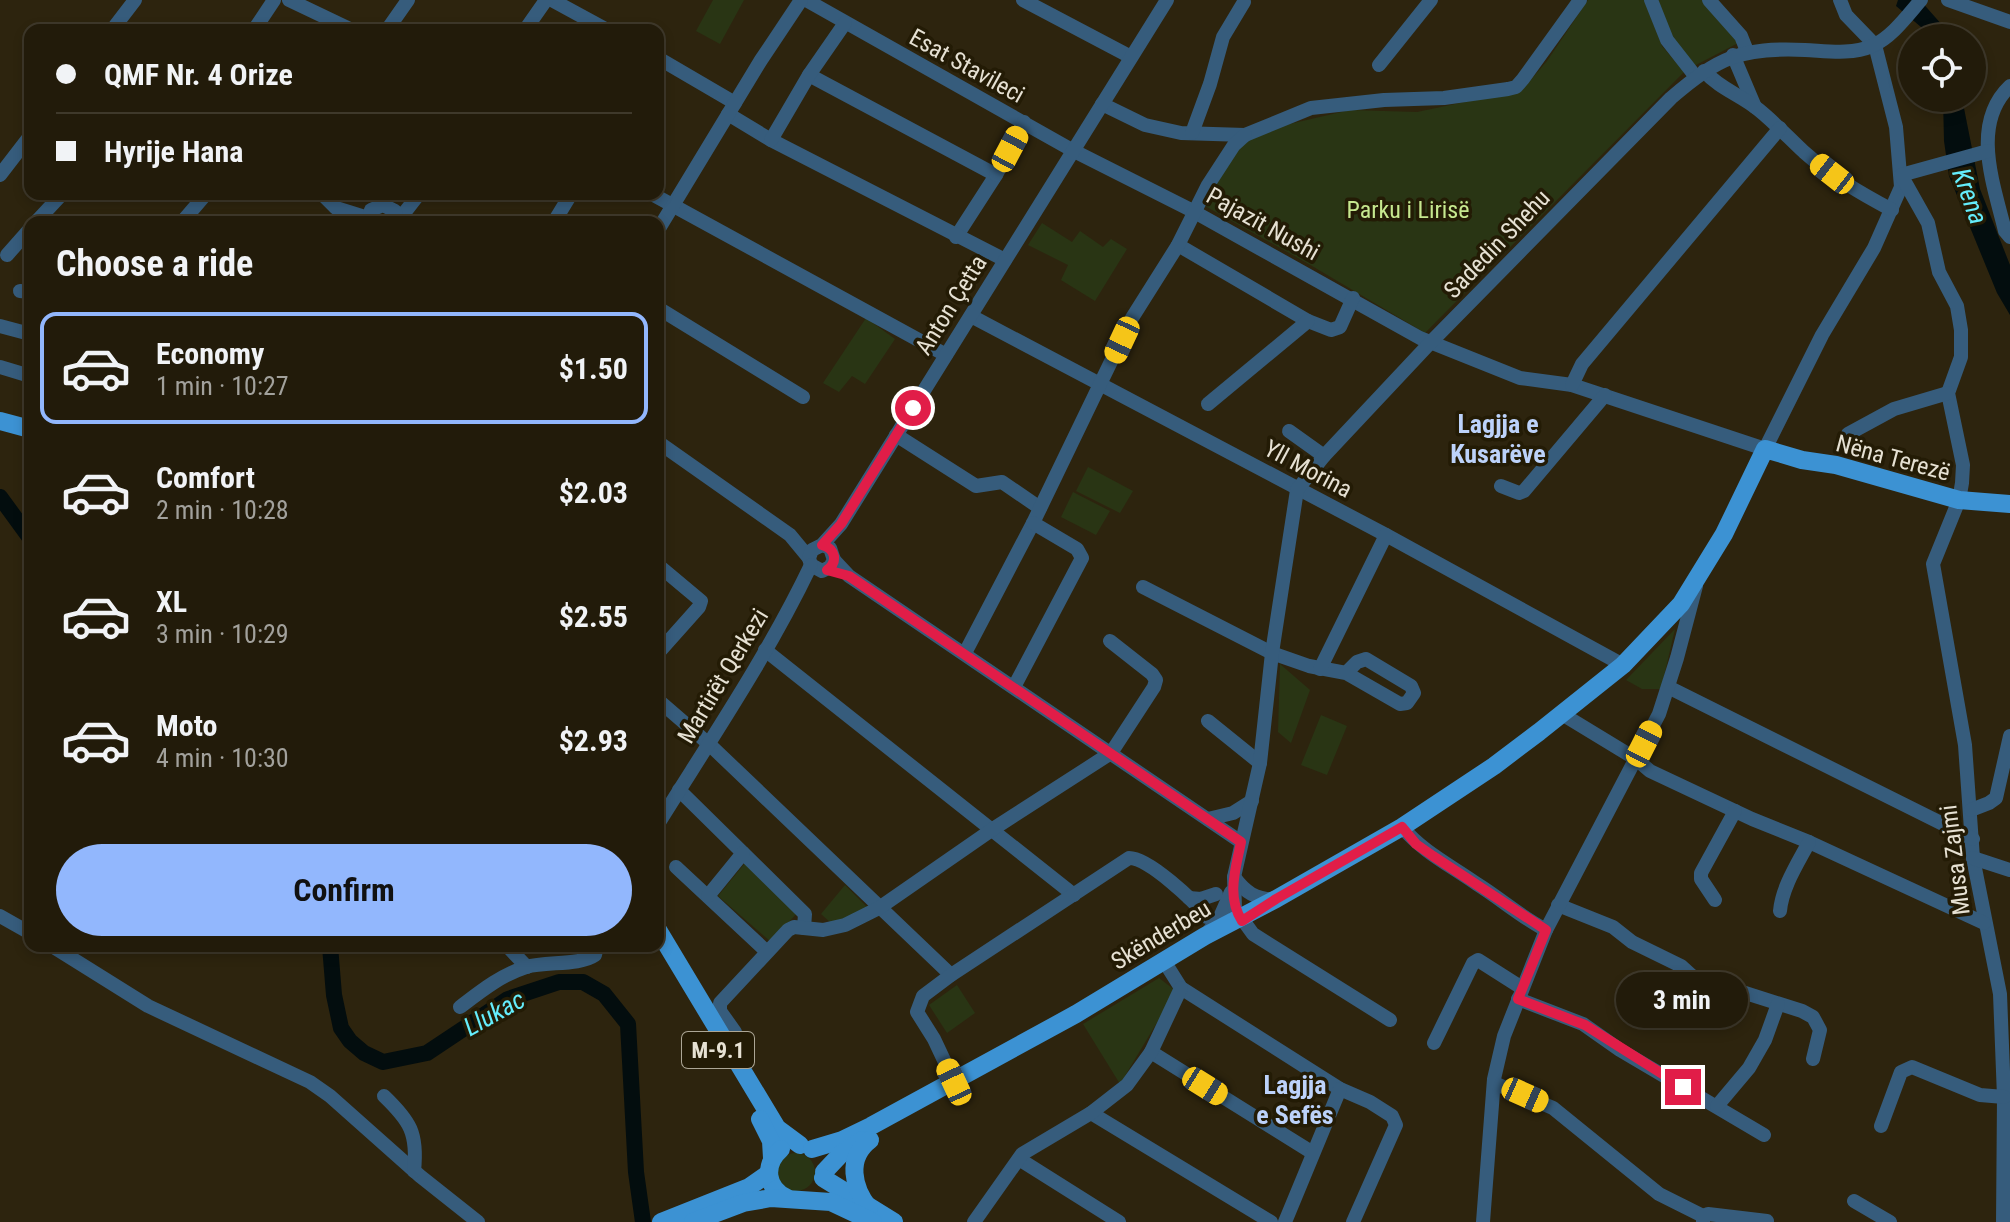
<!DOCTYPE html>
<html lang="en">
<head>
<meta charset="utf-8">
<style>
  :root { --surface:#221b0a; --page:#2e2818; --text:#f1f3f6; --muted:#a2a19c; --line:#3f392b; --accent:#92b7fd }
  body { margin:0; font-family:"Roboto Condensed",sans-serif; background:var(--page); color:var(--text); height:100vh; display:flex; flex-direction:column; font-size:30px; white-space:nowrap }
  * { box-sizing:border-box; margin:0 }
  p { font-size:26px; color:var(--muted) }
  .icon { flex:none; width:44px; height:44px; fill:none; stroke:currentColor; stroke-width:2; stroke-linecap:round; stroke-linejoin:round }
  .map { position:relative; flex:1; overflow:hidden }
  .side { position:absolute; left:24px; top:216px; width:640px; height:736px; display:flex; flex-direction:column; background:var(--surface); border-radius:16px; box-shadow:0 4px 12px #0003,0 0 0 2px var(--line) }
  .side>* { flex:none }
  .banner { position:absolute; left:24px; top:24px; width:640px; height:176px; border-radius:16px; box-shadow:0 4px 12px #0003,0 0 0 2px var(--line); display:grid; align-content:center; height:176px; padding:0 32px; background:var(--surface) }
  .controls { position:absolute; left:1898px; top:24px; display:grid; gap:16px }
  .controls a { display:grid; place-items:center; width:88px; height:88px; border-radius:50%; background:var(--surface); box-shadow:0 4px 12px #0003,0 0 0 2px var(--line); font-size:40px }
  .end { position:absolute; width:36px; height:36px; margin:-18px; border:10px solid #e11d48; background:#fff; box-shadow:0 0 0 4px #fff }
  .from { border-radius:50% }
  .bubble { position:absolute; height:56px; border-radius:28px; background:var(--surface); box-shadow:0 4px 12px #0003,0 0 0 2px var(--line); font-size:26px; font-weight:700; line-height:56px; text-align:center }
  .car { position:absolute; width:24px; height:48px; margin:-24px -12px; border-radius:10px; box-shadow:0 0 6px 2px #0007; background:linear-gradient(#f5c518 24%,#345 0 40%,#f5c518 0 76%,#345 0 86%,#f5c518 0) }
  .banner b { display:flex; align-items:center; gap:28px; height:76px; font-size:30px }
  .banner b+b { border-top:2px solid var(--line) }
  .banner i { width:20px; height:20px; background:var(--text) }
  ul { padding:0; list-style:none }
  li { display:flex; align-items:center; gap:24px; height:112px; margin:0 16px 12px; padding:0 16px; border:4px solid transparent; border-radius:16px }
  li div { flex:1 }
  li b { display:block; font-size:30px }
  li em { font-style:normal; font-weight:700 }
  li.selected { border-color:var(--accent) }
  li>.icon { width:72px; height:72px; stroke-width:1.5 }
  h2 { padding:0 32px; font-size:36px; line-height:96px }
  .primary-button { display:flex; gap:16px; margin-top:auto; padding:16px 32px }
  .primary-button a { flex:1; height:92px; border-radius:48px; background:var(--accent); color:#111; font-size:32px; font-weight:700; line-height:92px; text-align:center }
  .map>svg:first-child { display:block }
  .green { fill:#293514 }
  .water { fill:#030d0e }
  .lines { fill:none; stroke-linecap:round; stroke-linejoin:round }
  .river { stroke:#030d0e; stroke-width:16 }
  .minor { stroke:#365c7c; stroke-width:14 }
  .major { stroke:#3c92d3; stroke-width:18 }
  .route { stroke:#e11d48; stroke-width:10 }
  .labels { text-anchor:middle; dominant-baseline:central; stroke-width:7; stroke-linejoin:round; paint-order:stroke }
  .shield { fill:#231b05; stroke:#aca695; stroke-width:2 }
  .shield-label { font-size:22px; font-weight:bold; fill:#e6e1d3 }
  .street-label { font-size:24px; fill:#e6e1d3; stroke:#231b05 }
  .park-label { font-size:24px; fill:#c6e88f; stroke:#231b05 }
  .water-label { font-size:26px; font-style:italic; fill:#64edfc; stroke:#231b05 }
  .neighbourhood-label { font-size:26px; font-weight:bold; fill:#bcd2fa; stroke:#231b05 }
</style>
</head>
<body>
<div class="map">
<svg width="2010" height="1222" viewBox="0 0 2010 1222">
  <rect width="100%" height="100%" fill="#2d240e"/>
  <g class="green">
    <path d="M713,0h31l-24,44 -24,-13z"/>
    <path d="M1588,0h56l18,46 22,26 -259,261 -118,-70 -102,-57 17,-42 37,-33 91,-21 67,2 105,-22 25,-29z"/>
    <path d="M1658,0h48l38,40 -50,26c-18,-20 -28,-40 -36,-66z"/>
    <path d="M1042,223l30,19 8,-11 23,16 8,-8 16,10 -32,52 -34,-21 7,-15 -40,-20z"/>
    <path d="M866,318l29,21 -30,45 -13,-8 -13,16 -16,-9z"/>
    <path d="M1088,467l45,24 -13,22 -44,-22z"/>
    <path d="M1073,492l37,19 -14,24 -35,-18z"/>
    <path d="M1675,629l-14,60h-19l-16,-9z"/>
    <path d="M1280,664l30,26 -19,53 -13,-11z"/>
    <path d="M1321,715l26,11 -20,49 -26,-10z"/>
    <path d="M745,863l53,49 -27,30 -53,-46z"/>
    <path d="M845,885l23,23 -17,11 -20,4 -10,-9z"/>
    <path d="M1159,978l17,13 -56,93 -37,-60z"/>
    <path d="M957,985l18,28 -28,20 -18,-28z"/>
    <circle cx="796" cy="1172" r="19"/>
  </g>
  <g class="water">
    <path d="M1898,0h22l23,26 4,12h-19l-7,-11 -25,-21z"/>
    <path d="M1943,98h19l18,91 30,76v50l-13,-22 -48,-117 -5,-35z"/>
  </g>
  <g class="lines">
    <g class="river">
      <path d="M0,497l30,41"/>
      <path d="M330,946l4,49 7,33 9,13 14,12 19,9 44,-9 81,-54 51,-17h24l21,12 24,30 8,148 7,50"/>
    </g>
    <g class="minor">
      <path d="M289,0l63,30"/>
      <path d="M552,0l55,30"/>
      <path d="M806,0l266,150 117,59 231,129 100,40 52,7 193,64 57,-114 52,-87 27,-61 -5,-60 -21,-82"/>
      <path d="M1023,0l108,57"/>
      <path d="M1651,0l16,40 29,37"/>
      <path d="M1709,0l32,36 6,15"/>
      <path d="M1840,0l6,15 29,30"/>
      <path d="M1948,0l62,22"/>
      <path d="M112,30l23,-30"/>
      <path d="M254,30l20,-30"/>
      <path d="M387,30l21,-30"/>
      <path d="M525,30l21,-30"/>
      <path d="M1733,55l22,52"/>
      <path d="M658,58l77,45"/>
      <path d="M1379,65l52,-65"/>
      <path d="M1704,71c16,18 37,24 55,39 16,13 30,28 45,42 27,24 56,41 88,58"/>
      <path d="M809,75l187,100 -40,62"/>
      <path d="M2010,86c-40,38 -16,99 -5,145l5,6"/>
      <path d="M1102,104l43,21 36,8 64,2 66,-27 73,-8 60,-2 64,-9 8,-2 7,-8 57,-79"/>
      <path d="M728,114l43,26 234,120"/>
      <path d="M1192,133l18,-49 13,-47 21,-35"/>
      <path d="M771,140l38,-65 36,-52"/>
      <path d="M1988,151l-87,24 27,48 11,49 18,34 4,24v27l-13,36 15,72 -1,18 -3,17 -26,64 32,181 8,113 27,136 4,103 -1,125"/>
      <path d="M0,175l30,-39"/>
      <path d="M996,175l28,-53"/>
      <path d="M322,194l14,14 32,10"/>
      <path d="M652,194l294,161"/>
      <path d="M398,221l21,-27"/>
      <path d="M36,222l26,-28"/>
      <path d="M182,222l24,-28"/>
      <path d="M368,222l3,-12 12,-5 12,6 2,11"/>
      <path d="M554,222l17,-28"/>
      <path d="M658,230l103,-170 40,-60"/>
      <path d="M1178,245l130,76 23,9 9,-3 13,-29"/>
      <path d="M7,255l23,-26"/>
      <path d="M20,291l10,1"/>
      <path d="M658,308l145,89"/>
      <path d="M971,316l415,219 237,130"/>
      <path d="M0,326l30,8"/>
      <path d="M0,367l30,9"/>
      <path d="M1572,385l10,-21 198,-236"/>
      <path d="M1208,404l100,-83"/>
      <path d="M1289,431l35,25"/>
      <path d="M1848,434l46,-25 54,-16"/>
      <path d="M896,435l80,51 26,-4 38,26"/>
      <path d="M658,442l132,93 19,23"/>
      <path d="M1501,486l18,7 5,-2 81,-96"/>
      <path d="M822,545l8,3 4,12 -4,7 -8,4 -11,-6 -2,-7 3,-8 10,-5 19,-21 326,-524"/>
      <path d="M834,560l15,16 392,266"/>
      <path d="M658,565l43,36 -2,6 -41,46"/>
      <path d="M1143,587l129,66 37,13 37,7 54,31 7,-1 7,-10 -3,-7 -45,-27 -9,3 -11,11"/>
      <path d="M765,650l309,245"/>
      <path d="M965,653l68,-130 99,-205 46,-73 30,-60 26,-40 11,-10"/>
      <path d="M1320,669l66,-134"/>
      <path d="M1014,687l68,-129 -5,-9 -44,-26"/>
      <path d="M1668,687l305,152"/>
      <path d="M658,700l52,45 241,230"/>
      <path d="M1562,714l74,45 14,12 102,48 57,23 175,81"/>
      <path d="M1208,721l52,42"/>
      <path d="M679,790l126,124 -1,14"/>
      <path d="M1971,810l18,-7 7,-5 14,-62"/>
      <path d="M1208,819l25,-6 19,-12"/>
      <path d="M658,824c53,-85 110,-169 153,-259"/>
      <path d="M1402,827c21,25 48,38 75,57 24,15 44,33 69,46"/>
      <path d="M1973,858l37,12"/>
      <path d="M676,867l90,84"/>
      <path d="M1234,877c11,15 22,23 41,22"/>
      <path d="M708,896l35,-43"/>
      <path d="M1189,898l12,1 15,-5"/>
      <path d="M1715,900l-14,-21v-6l34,-62"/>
      <path d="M1558,905l55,22 19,15 49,24 11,10 110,35 11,6 7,13 -7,29"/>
      <path d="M1780,911c2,-24 18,-48 29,-69"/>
      <path d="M0,916l30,17"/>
      <path d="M1208,932l12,-15 11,-25"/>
      <path d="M52,946l96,60 162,76 20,14 90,80 58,46"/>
      <path d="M507,946l20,21"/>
      <path d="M1164,961l17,27 159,101 30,13 22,14 4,9 -43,97"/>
      <path d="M1518,999l65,25 37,26 144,85"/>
      <path d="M460,1007c21,-16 41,-32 66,-40 21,-6 53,-1 69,-12l2,-9"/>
      <path d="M1390,1020l-137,-86 -18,-25 -1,-32 26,-114 12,-110 25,-163 27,-34 107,-114 240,-244c48,-41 70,-51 134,-48 22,1 46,5 67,-4 20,-9 35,-30 49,-46"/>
      <path d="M735,1032l-15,-21v-8l68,-73 6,-3 29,3 22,-5 34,-17 114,-79 118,-76 43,-66 2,-7 -4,-6 -42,-33"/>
      <path d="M1434,1043l39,-80 5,-3 44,28"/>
      <path d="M1151,1052l162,101"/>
      <path d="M1494,1083l59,25 106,86 44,22v6"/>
      <path d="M958,1090l-24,-51 -17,-27 6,-16 28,-21 178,-117c20,0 65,43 78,59"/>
      <path d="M384,1096c26,25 34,37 30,75"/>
      <path d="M1717,1106l32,-38 16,-28 13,-36"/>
      <path d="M1091,1113l180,109"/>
      <path d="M1881,1126l20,-54 11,-5 68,28 24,2"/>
      <path d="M1019,1159l100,63"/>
      <path d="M1854,1201l36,21"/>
      <path d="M1703,1216l5,-2 59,7"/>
      <path d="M974,1222l48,-68 69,-41 36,-28 24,-33 30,-64"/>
      <path d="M1285,1222l55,-133"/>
      <path d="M1483,1222l11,-143 10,-43 42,-106 113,-216 18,-56 19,-72"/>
    </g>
    <g class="major">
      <path d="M0,421l30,8"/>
      <path d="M658,930l119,198 23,17"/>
      <path d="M760,1119l11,22 1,17"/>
      <path d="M781,1149c-18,16 -15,39 6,49"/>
      <path d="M812,1149l30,-9 29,-14 205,-112 129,-78 71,-37 126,-72 92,-61 45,-34 84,-67 58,-61 43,-70 41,-85 37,11 34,5 123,35 51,4"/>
      <path d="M824,1172l17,-18 21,-14"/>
      <path d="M823,1178l71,44"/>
      <path d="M869,1208c-16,-20 -23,-50 1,-68"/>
      <path d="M661,1222l88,-35 20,-14"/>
      <path d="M693,1222l50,-19 28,-5 60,4 42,20"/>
    </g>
  </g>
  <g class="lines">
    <path class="route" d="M913,408l-72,116 -19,21c14,4 16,17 5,25l22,6 392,266c-5,26 -15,54 1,79l34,-22 126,-72 14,17 17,12 113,74 -28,69 67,26 98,62"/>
  </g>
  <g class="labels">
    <rect class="shield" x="682" y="1032" width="72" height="36" rx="6"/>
    <g class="shield-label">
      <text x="718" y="1050">M-9.1</text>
    </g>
    <g class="street-label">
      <text transform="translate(967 66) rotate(29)">Esat Stavileci</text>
      <text transform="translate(1263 224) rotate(29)">Pajazit Nushi</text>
      <text transform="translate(1497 244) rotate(-46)">Sadedin Shehu</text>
      <text transform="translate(951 305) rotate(-58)">Anton Çetta</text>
      <text transform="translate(1893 458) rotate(15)">Nëna Terezë</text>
      <text transform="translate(1308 469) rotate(28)">Yll Morina</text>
      <text transform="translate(723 676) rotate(-59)">Martirët Qerkezi</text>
      <text transform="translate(1955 860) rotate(-97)">Musa Zajmi</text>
      <text transform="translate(1161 935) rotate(-31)">Skënderbeu</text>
    </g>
    <g class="park-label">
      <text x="1408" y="210">Parku i Lirisë</text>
    </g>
    <g class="water-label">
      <text transform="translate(1970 196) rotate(70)">Krena</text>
      <text transform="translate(494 1013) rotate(-29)">Llukac</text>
    </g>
    <g class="neighbourhood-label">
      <text x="1498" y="424">Lagjja e<tspan x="1498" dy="30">Kusarëve</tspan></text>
      <text x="1295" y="1085">Lagjja<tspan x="1295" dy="30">e Sefës</tspan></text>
    </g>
  </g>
</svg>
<div class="controls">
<a><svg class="icon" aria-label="locate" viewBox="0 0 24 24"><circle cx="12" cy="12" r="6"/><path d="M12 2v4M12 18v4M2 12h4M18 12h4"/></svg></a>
</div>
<i class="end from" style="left:913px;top:408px"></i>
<i class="end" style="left:1683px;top:1087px"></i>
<div class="bubble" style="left:1616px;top:972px;width:132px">3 min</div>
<i class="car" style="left:1010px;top:149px;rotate:28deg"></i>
<i class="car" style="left:1832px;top:174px;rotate:308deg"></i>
<i class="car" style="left:1122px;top:340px;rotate:205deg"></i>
<i class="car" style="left:1644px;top:744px;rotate:27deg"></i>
<i class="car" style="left:954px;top:1082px;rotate:335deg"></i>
<i class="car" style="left:1205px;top:1086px;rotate:122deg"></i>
<i class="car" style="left:1525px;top:1095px;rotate:114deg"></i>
<div class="banner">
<b><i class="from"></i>QMF Nr. 4 Orize</b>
<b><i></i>Hyrije Hana</b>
</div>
<section class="side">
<h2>Choose a ride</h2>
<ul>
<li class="selected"><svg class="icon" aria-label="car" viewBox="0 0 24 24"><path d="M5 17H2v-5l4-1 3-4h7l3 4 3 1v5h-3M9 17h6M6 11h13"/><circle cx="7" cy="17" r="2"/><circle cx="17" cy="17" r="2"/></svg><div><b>Economy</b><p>1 min · 10:27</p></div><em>$1.50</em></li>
<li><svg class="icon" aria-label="car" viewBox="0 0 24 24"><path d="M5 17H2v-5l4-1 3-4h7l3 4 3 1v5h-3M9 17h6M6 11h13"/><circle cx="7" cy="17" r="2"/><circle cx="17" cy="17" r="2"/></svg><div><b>Comfort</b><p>2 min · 10:28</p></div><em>$2.03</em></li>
<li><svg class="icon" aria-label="car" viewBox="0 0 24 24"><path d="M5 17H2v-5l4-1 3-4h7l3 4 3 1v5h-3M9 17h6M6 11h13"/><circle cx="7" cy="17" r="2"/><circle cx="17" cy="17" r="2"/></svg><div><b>XL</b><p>3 min · 10:29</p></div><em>$2.55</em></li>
<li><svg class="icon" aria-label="car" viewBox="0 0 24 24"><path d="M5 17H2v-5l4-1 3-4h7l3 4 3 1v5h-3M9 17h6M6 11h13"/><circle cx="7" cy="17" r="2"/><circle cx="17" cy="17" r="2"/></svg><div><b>Moto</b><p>4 min · 10:30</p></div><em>$2.93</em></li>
</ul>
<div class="primary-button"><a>Confirm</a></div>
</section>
</div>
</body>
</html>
